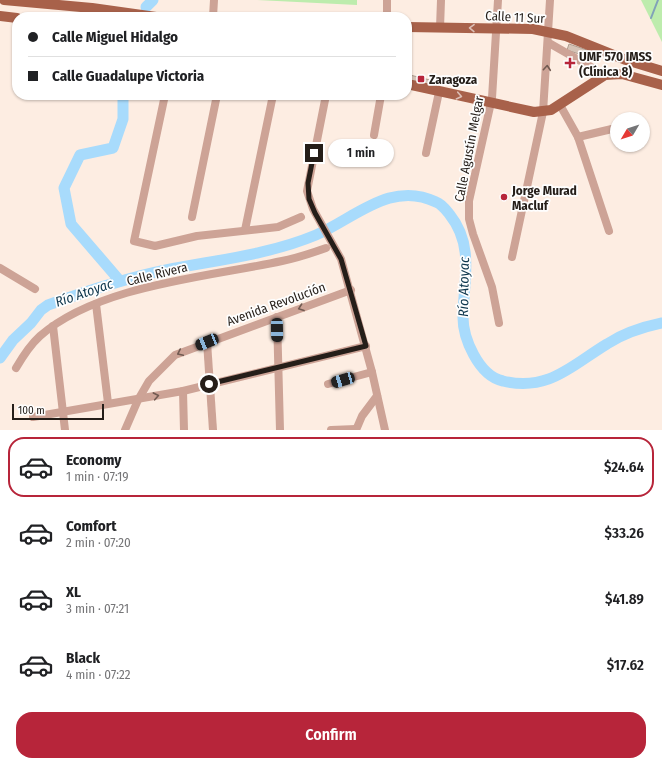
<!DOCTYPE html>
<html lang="en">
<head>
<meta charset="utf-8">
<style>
  :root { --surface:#fff; --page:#f6f6f6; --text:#202124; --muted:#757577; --line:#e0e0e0; --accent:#b7253a }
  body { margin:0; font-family:"Fira Sans Condensed",sans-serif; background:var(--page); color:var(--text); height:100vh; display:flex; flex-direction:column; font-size:15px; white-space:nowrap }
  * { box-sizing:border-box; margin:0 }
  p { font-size:13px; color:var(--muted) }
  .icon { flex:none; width:22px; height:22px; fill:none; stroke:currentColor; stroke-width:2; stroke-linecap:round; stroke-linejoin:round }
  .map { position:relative; height:430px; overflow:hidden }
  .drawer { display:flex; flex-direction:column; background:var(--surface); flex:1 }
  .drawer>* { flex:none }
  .banner { position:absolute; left:12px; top:12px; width:400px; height:88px; border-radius:16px; box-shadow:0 1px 3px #0004; display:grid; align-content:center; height:88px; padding:0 16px; background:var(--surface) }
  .needle { width:26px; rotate:231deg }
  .controls { position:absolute; left:610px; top:112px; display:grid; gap:8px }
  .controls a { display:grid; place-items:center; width:40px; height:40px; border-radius:50%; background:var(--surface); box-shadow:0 1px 3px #0004; font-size:20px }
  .scale { position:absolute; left:12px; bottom:10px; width:92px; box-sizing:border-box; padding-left:4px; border:2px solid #251e19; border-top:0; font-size:11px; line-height:14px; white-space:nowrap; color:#251e19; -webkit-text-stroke:3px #fefefe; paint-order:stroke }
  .end { position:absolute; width:18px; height:18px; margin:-9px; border:5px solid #251e19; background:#fff; box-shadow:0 0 0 2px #fff }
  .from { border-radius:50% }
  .bubble { position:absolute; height:28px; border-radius:14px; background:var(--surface); box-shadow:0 1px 3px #0004; font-size:13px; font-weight:600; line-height:28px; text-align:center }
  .car { position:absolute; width:12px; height:24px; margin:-12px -6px; border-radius:5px; box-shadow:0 0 3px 1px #0007; background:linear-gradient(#222 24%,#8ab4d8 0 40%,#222 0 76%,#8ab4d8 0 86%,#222 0) }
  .banner b { display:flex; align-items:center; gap:14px; height:38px; font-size:15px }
  .banner b+b { border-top:1px solid var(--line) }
  .banner i { width:10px; height:10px; background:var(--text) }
  ul { padding:7px 0 0; list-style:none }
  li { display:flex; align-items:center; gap:12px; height:60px; margin:0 8px 6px; padding:0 8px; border:2px solid transparent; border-radius:16px }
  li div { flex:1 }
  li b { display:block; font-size:15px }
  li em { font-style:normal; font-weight:600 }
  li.on { border-color:var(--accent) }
  li>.icon { width:36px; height:36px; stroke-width:1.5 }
  .button { display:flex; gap:8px; margin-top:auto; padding:8px 16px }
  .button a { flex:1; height:46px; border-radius:16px; background:var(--accent); color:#fff; font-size:16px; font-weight:600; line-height:46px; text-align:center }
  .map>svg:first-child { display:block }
  .green { fill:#bdecad }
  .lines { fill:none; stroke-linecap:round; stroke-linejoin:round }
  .stream { stroke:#81a2b8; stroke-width:2 }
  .river { stroke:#a8dbfc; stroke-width:11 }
  .building { fill:#d6c3b6; stroke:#ae9c8f }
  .minor { stroke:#cda396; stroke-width:8 }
  .major { stroke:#a8614a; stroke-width:10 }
  .oneway { stroke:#dcbfb6 }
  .oneway2 { stroke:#715a51 }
  .route { stroke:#251e19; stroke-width:5 }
  .poi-dot { fill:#b7253a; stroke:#fefefe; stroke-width:1.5 }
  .labels { text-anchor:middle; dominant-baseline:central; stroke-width:3.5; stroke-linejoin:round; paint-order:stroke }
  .street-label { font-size:13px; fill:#251e19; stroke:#fefefe }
  .poi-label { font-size:13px; font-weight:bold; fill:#251e19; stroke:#fefefe; text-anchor:start }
  .water-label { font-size:14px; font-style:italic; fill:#0f374d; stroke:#fefefe }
</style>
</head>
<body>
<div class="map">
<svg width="662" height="430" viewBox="0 0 662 430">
  <rect width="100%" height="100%" fill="#fdede2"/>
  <g class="green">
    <path d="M257,0h100v5z"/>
    <path d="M641,0h21v42z"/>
  </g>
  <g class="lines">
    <path class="stream" d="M651,18l7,-18"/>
    <g class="river">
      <path d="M146,7l7,-7"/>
      <path d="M120,281l-49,-57 -7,-36 16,-33 33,-7 10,-29v-24"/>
      <path d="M0,358l13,-18 18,-17 10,-13 7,-5c39,-14 78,-27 118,-35 50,-10 102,-15 150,-35 39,-17 75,-55 120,-33 6,2 10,8 14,13 24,30 14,65 13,99 -1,24 16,62 40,67 46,11 69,-16 104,-37 17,-11 36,-17 55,-21"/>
    </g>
  </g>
  <g class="building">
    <path d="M569,44l27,9 -2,6 -27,-9z"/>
    <path d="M410,75l24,6 -1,4 -24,-5z"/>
  </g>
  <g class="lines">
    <g class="minor">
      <path d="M498,0l-6,98 -23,103v18l4,15 19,53 7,36"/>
      <path d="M213,17l1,-17"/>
      <path d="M387,17v-17"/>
      <path d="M440,28l1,-28"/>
      <path d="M549,43l42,24"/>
      <path d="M165,95l-31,146 21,5 42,-10 81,-9 23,-10"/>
      <path d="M326,95l-19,96 6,18 28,50 31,113 13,58"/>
      <path d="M560,105l18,32 31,94"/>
      <path d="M374,135l7,-40"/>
      <path d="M578,137l38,-9"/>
      <path d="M426,153l13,-61"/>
      <path d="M192,217l25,-122"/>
      <path d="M245,230l28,-135"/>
      <path d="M512,257l31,-145 7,-112"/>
      <path d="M0,268l35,21"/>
      <path d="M96,304l12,99"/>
      <path d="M277,317l3,113"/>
      <path d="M53,326l12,104"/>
      <path d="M207,342l6,88"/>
      <path d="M16,368c7,-12 14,-23 24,-32 58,-51 168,-59 242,-75 15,-3 30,-8 44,-13"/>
      <path d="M328,384l44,-12"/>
      <path d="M183,391l1,39"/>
      <path d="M33,417l150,-26 183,-45"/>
      <path d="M125,430l13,-30 11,-19 26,-26 176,-65"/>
      <path d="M331,430l25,-1"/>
      <path d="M356,430l6,-14 15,-20"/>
    </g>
    <g class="major">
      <path d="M4,0l88,8 64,9"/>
      <path d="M0,16l17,2"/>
      <path d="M407,27l126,2 33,7 60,24 36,11"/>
      <path d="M407,84l127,28 17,-2 54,-35 17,-1 40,11"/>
    </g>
  </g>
  <defs><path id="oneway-chevron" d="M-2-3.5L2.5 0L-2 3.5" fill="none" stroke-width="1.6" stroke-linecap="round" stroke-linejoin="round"/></defs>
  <g class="oneway">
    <use href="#oneway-chevron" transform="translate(472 28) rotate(-179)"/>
    <use href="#oneway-chevron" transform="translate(459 96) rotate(12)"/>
  </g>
  <g class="oneway2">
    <use href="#oneway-chevron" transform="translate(547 68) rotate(-85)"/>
    <use href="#oneway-chevron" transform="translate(301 308) rotate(160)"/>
    <use href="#oneway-chevron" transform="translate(180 353) rotate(155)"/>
    <use href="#oneway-chevron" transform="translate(156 396) rotate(-11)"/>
  </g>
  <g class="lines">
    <path class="route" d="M209,384l157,-38 -25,-87 -26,-46 -6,-14 -1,-16 6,-30"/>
  </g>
  <g class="poi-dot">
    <path d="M568 57h4v4h4v4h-4v4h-4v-4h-4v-4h4z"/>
    <rect x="417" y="75" width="8" height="8" rx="2"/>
    <circle cx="504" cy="197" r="4"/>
  </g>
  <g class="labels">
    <g class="street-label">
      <text transform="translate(515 17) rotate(3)">Calle 11 Sur</text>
      <text transform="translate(469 149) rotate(-79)">Calle Agustín Melgar</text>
      <text transform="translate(157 274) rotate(-14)">Calle Rivera</text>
      <text transform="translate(276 304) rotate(-20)">Avenida Revolución</text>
    </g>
    <g class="poi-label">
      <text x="579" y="56">UMF 570 IMSS<tspan x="579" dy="15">(Clínica 8)</tspan></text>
      <text x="429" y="79">Zaragoza</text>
      <text x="512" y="190">Jorge Murad<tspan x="512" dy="15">Macluf</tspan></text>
    </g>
    <g class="water-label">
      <text transform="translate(464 287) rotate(-89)">Río Atoyac</text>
      <text transform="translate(84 293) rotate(-19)">Río Atoyac</text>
    </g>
  </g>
</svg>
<div class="controls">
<a><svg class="needle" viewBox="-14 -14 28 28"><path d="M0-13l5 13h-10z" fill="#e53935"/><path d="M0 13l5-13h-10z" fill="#757577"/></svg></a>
</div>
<div class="scale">100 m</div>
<i class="end from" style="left:209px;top:384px"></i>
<i class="end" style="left:314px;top:153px"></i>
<div class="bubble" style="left:328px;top:139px;width:66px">1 min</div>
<i class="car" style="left:277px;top:330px;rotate:179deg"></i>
<i class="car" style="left:207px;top:342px;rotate:248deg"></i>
<i class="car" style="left:343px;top:380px;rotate:254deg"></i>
<div class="banner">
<b><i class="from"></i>Calle Miguel Hidalgo</b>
<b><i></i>Calle Guadalupe Victoria</b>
</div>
</div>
<section class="drawer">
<ul>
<li class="on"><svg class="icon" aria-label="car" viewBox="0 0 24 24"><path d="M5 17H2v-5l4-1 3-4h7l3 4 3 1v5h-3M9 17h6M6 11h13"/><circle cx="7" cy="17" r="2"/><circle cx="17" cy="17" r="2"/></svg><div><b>Economy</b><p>1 min · 07:19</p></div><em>$24.64</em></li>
<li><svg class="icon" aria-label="car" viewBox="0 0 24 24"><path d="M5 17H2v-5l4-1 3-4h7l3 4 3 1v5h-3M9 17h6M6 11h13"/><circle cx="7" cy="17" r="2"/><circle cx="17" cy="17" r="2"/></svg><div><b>Comfort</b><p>2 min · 07:20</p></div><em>$33.26</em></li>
<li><svg class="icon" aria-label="car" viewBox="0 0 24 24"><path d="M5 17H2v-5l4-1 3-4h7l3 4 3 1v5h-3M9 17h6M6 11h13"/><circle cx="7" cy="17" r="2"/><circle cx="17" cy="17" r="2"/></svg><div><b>XL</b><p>3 min · 07:21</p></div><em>$41.89</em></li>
<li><svg class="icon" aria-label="car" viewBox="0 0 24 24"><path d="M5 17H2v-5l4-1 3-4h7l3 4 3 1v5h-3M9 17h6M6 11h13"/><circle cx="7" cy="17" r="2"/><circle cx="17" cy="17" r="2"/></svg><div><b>Black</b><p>4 min · 07:22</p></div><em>$17.62</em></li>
</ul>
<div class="button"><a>Confirm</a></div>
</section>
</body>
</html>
